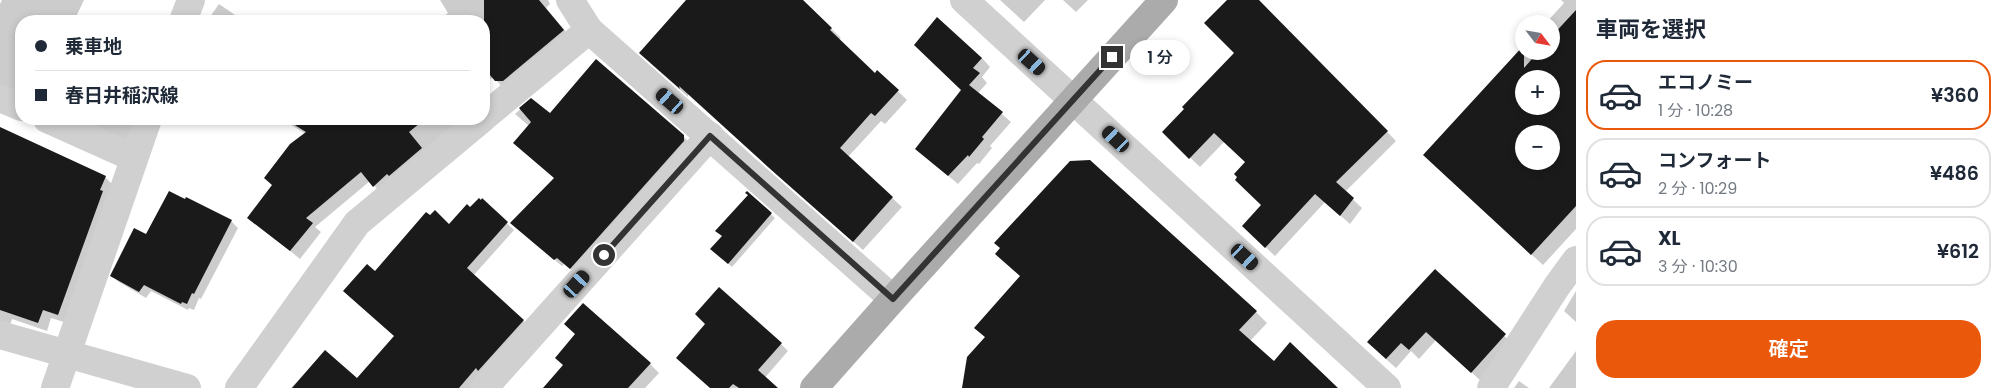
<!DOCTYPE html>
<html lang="ja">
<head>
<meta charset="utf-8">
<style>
  :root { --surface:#fff; --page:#f2f2f3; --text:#1f2937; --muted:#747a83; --line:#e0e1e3; --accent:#ea580c }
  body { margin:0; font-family:Poppins,"Noto Sans JP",sans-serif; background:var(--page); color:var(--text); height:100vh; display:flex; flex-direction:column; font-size:19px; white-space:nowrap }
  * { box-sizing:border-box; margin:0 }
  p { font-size:16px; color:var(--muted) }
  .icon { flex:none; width:28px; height:28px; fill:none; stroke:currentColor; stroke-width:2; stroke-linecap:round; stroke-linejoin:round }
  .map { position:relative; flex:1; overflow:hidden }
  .panel { display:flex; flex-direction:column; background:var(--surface); width:425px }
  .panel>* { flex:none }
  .guide { position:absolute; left:15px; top:15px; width:475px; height:110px; border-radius:20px; box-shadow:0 2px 8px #0003; display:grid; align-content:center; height:110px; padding:0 20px; background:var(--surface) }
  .needle { width:32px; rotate:121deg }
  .tools { position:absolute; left:1515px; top:15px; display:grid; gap:10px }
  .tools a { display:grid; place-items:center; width:45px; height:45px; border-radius:50%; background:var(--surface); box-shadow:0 2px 8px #0003; font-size:25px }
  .end { position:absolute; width:22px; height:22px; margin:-11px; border:6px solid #333; background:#fff; box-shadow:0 0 0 2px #fff }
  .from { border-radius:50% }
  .bubble { position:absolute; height:35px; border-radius:18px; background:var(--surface); box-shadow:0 2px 8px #0003; font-size:16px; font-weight:600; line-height:35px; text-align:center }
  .car { position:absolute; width:15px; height:30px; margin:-15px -8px; border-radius:6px; box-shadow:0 0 4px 1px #0007; background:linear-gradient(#222 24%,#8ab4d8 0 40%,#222 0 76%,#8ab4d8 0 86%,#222 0) }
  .guide b { display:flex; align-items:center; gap:18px; height:48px; font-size:19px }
  .guide b+b { border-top:1px solid var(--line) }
  .guide i { width:12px; height:12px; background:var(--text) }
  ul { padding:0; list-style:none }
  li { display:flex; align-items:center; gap:15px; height:70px; margin:0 10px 8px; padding:0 10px; border:2px solid var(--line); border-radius:20px }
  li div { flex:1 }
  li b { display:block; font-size:19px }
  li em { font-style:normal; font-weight:600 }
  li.active { border-color:var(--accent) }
  li>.icon { width:45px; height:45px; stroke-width:1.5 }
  h2 { padding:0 20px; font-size:22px; line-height:60px }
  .action { display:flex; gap:10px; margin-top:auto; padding:10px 20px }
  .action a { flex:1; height:58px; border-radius:20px; background:var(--accent); color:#fff; font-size:20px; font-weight:600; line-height:58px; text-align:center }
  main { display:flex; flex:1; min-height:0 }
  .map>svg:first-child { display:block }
  .shadow { fill:#0003; fill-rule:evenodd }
  .building { fill:#1a1a1a; fill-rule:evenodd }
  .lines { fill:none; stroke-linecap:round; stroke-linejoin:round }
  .minor { stroke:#d0d0d0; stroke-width:28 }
  .major { stroke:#ababab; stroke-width:28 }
  .route { stroke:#333; stroke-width:6 }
</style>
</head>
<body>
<main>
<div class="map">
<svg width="1576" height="388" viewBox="0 0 1576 388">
  <rect width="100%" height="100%" fill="#fff"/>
  <g class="shadow">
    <path d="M2,0h82l-10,21h-53v74l-21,1v-92z"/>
    <path d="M440,0h108l2,4 -4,4 26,31 -64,54 -15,-16 -9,8v-64h-46l10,-8z"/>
    <path d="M693,0h108l40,38 -2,2 36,34 3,-2 29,28 -22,24 -4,-3 -33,36 54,50 -39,43 -85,-74 -90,-83v4l-38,-34z"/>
    <path d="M1000,0h45l-21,22z"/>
    <path d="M1063,0h25l-12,12z"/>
    <path d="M1228,0h30l138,141 -51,51 17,16 -12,16 -25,-22 -50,54 -22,-21 9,-30 -15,-42 -23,-21 -24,25 -37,-35 73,-79z"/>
    <path d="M1561,0h15v229l-33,36 -108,-99 89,-115h27v-27h-6l19,-21zM1524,79h27v27h-27zM1524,134h27v27h-27z"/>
    <path d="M219,4l25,17h-37z"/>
    <path d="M924,54l58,4 8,9 -8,10 5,6 -9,10 33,29 -21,24 2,2 -13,16 -2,-1 -19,21 -32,-27 36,-67z"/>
    <path d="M531,100l19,15 133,21 7,7 -112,132 -14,-11 -2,2 -43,-36 36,-51 -26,-53 -14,-12z"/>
    <path d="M75,119h68l-13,24z"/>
    <path d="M281,119h185l-83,76 -13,-14 -55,46 6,5 -21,27 -51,-41 24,-33 33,-51z"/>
    <path d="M0,129l105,48 9,9 -47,137 -16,-5 -4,13 -35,-12 -2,6 -10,-3z"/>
    <path d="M747,192l28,26 -43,49 -16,-14 7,-16 26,-42z"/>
    <path d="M482,200l32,30 -41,46 57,51 -52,61h-187l34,-37 32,28 38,-42 -20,-64 74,-47z"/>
    <path d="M231,221l7,7 -37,71 -2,-1 -5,12 -5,-2 -1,2 -37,-19 -5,7 -27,-16 -7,-6 35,-40z"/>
    <path d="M1435,271l79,74 -33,36 -45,-41 -17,19 -8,-8 -15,17 -18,-16z"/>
    <path d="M1576,291v31l-12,-11z"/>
    <path d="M1256,312l11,11 -17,18 24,21 62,26h-373l23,-50 -10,-10z"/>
    <path d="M781,344l7,7 -32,37h-45z"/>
    <path d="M1576,351v37h-27z"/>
    <path d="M650,364l9,9 -14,15h-101z"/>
    <path d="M1519,381l10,7h-15z"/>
  </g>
  <g class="building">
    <path d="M484,0h55l25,30 -61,51h-8l-11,-13z"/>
    <path d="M686,0h117l29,28 -2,2 45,43 2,-3 22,20 -24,26 -4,-3 -31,35 53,49 -40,45 -85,-75 -89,-81 1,3 -41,-36z"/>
    <path d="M1227,0h32l129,131 -52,51 18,16 -14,18 -25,-22 -50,54 -23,-22 19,-21 -26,-25 2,-3 -3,-3 11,-12 -31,-29 -25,26 -27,-27 22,-23 -2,-2 52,-54 -30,-30z"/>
    <path d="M1576,10v196l-45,49 -108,-100 101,-110v23l15,-17h12v-14zM1524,79h27v27h-27zM1524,134h27v27h-27z"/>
    <path d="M937,17l45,41 -9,10 7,5 -11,12 34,27 -21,25 2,2 -15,18 -1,-2 -20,21 -33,-27 46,-59 -47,-45z"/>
    <path d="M596,59l88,76v6l-114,128 -13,-11 -3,2 -44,-37 44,-45 -41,-35 18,-21 -12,-14 12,-10 19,15z"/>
    <path d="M285,119h140l-16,13 13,16 -33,28 -2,-2 -14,13 -12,-15 -55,46 7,5 -23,28 -43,-33 25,-33 -8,-7 26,-34 16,-12z"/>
    <path d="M0,127l106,49 -6,14 3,1 -45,124 -15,-5 -5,13 -38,-13z"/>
    <path d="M1090,160l167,151 -18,19 35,31 16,-19 48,46h-376l5,-31 18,-20 -11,-9 46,-52 -25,-22 5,-6 -6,-5 76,-82z"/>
    <path d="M169,191l16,8 1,-2 46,23 -38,74 -2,-1 -5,11 -5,-2 -1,2 -37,-19 -5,7 -29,-16 24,-48 12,6z"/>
    <path d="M747,191l25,22 -44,51 -18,-15 12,-13 -7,-5 33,-36 -3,-2z"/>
    <path d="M479,198l2,2 1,-2 26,24 -41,46 57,52 -46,51 -2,-3 -17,20h-167l33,-38 32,28 37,-42 -51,-45 24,-27 8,7 51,-59 4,3 5,-5 14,14 18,-20 3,3z"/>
    <path d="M1435,269l71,65 -35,39 -45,-41 -17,18 -8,-7 -15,16 -19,-17z"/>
    <path d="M719,287l63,56 -24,27 20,18h-39l-6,-4 -4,4h-19l-34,-30 29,-34 -10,-10z"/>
    <path d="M583,303l68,60 -23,25h-85l20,-23 -8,-7 20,-24 -11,-10z"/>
  </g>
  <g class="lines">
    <g class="minor">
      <path d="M570,0l19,30 304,269"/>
      <path d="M964,0l423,388"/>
      <path d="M183,21l8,-21"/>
      <path d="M0,98l21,9"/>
      <path d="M484,117l105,-87"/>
      <path d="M47,119l87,39"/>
      <path d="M0,335l187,53"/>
      <path d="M55,388l93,-269"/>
      <path d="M239,388l118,-165 125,-104"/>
      <path d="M484,388l226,-252"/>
      <path d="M1491,388l66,-102 19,-26"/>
    </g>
    <path class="major" d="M814,388l79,-89 271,-299"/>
  </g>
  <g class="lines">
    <path class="route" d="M604,255l106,-119 183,163 219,-242"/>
  </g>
</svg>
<div class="tools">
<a><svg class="needle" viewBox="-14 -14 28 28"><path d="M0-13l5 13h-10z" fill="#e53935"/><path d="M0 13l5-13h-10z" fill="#747a83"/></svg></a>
<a>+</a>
<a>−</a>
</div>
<i class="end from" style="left:604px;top:255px"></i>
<i class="end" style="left:1112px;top:57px"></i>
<div class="bubble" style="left:1130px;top:40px;width:60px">1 分</div>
<i class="car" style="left:1032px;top:62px;rotate:132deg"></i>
<i class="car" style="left:670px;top:101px;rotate:311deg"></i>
<i class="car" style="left:1116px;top:139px;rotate:313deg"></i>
<i class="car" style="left:1245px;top:257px;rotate:132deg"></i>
<i class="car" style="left:577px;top:284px;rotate:42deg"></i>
<div class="guide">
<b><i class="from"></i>乗車地</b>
<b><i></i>春日井稲沢線</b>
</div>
</div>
<section class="panel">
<h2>車両を選択</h2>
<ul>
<li class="active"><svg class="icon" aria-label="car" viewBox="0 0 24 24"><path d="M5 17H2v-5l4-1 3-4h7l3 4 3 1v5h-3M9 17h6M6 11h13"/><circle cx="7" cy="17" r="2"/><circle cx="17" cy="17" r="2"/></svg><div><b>エコノミー</b><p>1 分 · 10:28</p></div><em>¥360</em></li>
<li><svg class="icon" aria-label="car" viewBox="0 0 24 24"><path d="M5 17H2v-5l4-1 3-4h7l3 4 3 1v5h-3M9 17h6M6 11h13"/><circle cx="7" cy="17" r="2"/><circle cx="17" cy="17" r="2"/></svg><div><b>コンフォート</b><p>2 分 · 10:29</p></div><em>¥486</em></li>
<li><svg class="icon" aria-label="car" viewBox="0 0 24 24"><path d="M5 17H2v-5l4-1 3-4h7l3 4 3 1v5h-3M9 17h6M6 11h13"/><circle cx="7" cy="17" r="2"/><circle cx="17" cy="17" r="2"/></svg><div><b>XL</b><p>3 分 · 10:30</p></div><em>¥612</em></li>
</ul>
<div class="action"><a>確定</a></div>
</section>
</main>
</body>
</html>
